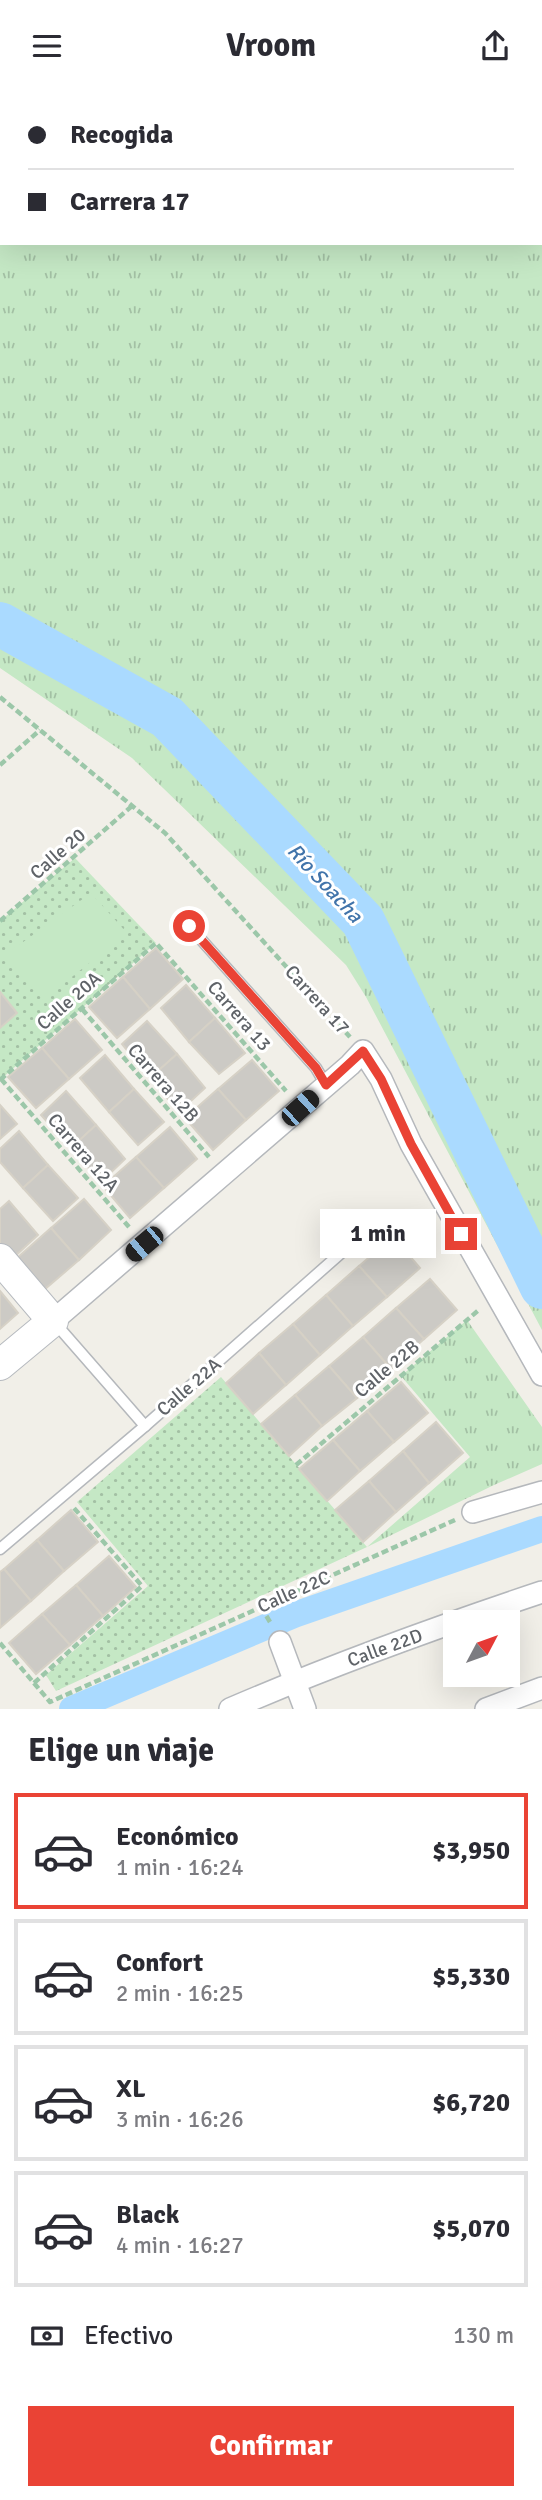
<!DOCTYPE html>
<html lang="es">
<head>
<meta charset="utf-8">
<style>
  :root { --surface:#fff; --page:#f2f2f3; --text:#2b2b33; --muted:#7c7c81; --line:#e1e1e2; --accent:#ea4335 }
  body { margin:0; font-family:Signika,sans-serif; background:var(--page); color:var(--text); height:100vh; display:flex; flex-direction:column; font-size:26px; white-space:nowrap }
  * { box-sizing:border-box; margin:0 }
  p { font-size:23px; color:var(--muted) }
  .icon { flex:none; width:38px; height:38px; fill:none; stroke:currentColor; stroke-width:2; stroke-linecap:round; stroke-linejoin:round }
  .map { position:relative; height:1618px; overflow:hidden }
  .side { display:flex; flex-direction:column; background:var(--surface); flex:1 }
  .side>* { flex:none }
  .banner { position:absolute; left:0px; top:0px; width:542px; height:154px; box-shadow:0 7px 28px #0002; display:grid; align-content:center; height:154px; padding:0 28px; background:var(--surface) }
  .needle { width:46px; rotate:49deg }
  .buttons { position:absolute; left:443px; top:1519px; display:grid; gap:14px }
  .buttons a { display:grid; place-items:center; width:77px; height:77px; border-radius:0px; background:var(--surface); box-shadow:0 7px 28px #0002; font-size:35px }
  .end { position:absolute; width:32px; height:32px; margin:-16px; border:9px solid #ea4335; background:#fff; box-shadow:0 0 0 4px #fff }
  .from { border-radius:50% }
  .bubble { position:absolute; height:49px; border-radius:0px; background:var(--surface); box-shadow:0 7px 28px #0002; font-size:23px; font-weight:800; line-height:49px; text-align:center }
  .car { position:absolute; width:21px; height:42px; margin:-21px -10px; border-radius:9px; box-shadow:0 0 5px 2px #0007; background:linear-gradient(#222 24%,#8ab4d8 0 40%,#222 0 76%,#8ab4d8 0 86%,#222 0) }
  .banner b { display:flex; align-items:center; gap:24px; height:66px; font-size:26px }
  .banner b+b { border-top:2px solid var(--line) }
  .banner i { width:18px; height:18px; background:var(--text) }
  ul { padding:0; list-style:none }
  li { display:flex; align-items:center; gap:21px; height:116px; margin:0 14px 10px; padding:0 14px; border:4px solid var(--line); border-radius:0px }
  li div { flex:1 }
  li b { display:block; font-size:26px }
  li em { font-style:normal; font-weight:800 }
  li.current { border-color:var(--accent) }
  li>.icon { width:63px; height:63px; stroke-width:1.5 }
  h2 { padding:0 28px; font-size:32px; line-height:84px }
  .pay { display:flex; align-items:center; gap:18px; height:77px; padding:0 28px; font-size:26px }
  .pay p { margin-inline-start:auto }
  .primary-button { display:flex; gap:14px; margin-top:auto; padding:14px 28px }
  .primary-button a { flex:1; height:80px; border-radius:0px; background:var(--accent); color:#fff; font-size:28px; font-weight:800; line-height:80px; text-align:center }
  header { display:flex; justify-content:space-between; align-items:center; height:91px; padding:0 28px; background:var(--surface); font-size:32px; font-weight:800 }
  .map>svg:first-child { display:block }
  .grass { fill:url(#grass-tufts); fill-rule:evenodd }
  .park { fill:url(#park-dots) }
  .pitch { fill:#c5e8c5 }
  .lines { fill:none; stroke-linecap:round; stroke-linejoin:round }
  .canal { stroke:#aadaff; stroke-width:26 }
  .river { stroke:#aadaff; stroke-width:44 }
  .building { fill:#cccac5; stroke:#d6d1c6; stroke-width:2 }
  .lane-casing { stroke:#b5b8bc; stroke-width:13 }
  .street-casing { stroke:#b5b8bc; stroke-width:24 }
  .secondary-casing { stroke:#b6babf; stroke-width:32 }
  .path { stroke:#9cc7a9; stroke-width:4.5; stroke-dasharray:7 3.5; stroke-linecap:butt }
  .lane { stroke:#fff; stroke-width:10 }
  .street { stroke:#fff; stroke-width:21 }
  .secondary { stroke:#fff; stroke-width:30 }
  .route { stroke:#ea4335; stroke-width:9 }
  .labels { text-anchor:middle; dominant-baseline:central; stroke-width:6; stroke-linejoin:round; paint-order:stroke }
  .street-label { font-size:19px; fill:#5f6368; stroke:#fff }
  .water-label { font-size:21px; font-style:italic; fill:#4174aa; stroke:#fff }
</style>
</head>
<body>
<header><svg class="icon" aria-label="menu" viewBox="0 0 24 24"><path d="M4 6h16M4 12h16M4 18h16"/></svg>Vroom<svg class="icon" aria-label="share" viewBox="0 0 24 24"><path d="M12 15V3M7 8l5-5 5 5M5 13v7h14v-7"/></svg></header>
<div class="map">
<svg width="542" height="1618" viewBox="0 0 542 1618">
  <defs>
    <pattern id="grass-tufts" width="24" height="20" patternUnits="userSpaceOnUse" patternTransform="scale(1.75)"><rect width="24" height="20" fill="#c5e8c5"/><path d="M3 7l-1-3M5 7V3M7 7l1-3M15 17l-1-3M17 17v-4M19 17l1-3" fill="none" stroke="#a3c0a4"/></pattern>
    <pattern id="park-dots" width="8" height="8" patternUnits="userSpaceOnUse" patternTransform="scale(1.75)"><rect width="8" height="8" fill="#c5e8c5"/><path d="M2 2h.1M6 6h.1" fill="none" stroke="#a3c0a4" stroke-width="1.8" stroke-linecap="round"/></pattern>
  </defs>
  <rect width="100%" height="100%" fill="#f1efe8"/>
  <g class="grass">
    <path d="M0,0h542v1239l-176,-333 -20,-32 -214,-207 -132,-90zM2,2h539v150h-539z"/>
    <path d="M467,1229l75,107v37l-48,21 -127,62 103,-90 -69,-81z"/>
  </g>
  <g class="park">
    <path d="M75,767l81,85 -156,137v-159z"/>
    <path d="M221,1286l146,170 -311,144 -10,-16 102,-89 -71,-84z"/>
  </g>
  <path class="pitch" d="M91,802l36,40 -84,67 -38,-45z"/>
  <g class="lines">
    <path class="canal" d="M72,1618l222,-94 248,-86"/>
    <path class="river" d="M0,533l167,93 196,204 179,366"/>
  </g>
  <g class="building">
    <path d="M156,857l27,31 -33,30 -27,-32z"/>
    <path d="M123,886l27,32 -33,29 -28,-31z"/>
    <path d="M186,894l29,33 -26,24 -28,-34z"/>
    <path d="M0,901l17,21 -17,15z"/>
    <path d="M215,927l30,35 -26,21 -30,-32z"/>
    <path d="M75,928l27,31 -33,29 -27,-31z"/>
    <path d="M147,930l30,33 -27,24 -28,-34z"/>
    <path d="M42,957l27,31 -33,29 -28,-31z"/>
    <path d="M177,963l28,34 -26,24 -29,-34z"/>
    <path d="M105,964l29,34 -25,23 -29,-34z"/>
    <path d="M252,969l27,31 -33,29 -28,-31z"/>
    <path d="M134,998l30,33 -26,23 -29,-33z"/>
    <path d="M218,998l28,31 -33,30 -28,-32z"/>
    <path d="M66,1000l30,34 -25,23 -30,-33z"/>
    <path d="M0,1014l17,19 -17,15z"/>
    <path d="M96,1034l29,34 -24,23 -30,-34z"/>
    <path d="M170,1036l27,32 -33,29 -28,-31z"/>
    <path d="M19,1040l29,34 -25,23 -23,-26v-13z"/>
    <path d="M136,1066l28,31 -34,30 -27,-32z"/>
    <path d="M48,1074l30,33 -25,23 -30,-33z"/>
    <path d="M84,1108l27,31 -32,30 -28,-32z"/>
    <path d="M9,1110l29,34 -25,23 -13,-15v-34z"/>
    <path d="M51,1137l28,32 -34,29 -28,-31z"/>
    <path d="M393,1146l27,31 -33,29 -28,-31z"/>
    <path d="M359,1175l28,31 -34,29 -27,-31z"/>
    <path d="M430,1188l27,31 -33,29 -28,-31z"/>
    <path d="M0,1200l18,22 -18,16z"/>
    <path d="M326,1204l27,31 -33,29 -27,-31z"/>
    <path d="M396,1217l28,31 -33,30 -28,-32z"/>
    <path d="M293,1233l27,31 -34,30 -27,-32z"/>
    <path d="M363,1246l28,32 -34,29 -28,-32z"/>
    <path d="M259,1262l27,32 -33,29 -27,-31z"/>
    <path d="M329,1275l28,32 -35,28 -27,-31z"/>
    <path d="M401,1291l27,31 -34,29 -27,-31z"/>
    <path d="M295,1304l27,31 -33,30 -28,-32z"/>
    <path d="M367,1320l27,31 -34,29 -27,-31z"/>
    <path d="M436,1331l27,31 -34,30 -26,-32z"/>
    <path d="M333,1349l27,31 -33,30 -28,-32z"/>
    <path d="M403,1360l26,32 -33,29 -27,-31z"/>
    <path d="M369,1390l27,31 -33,30 -28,-32z"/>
    <path d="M71,1419l27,32 -34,29 -27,-31z"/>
    <path d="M37,1449l27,31 -33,30 -27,-32z"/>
    <path d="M109,1465l27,31 -33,29 -27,-31z"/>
    <path d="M4,1478l27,32 -31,27v-56z"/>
    <path d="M76,1494l27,31 -33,29 -28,-31z"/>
    <path d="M42,1523l28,31 -34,29 -27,-31z"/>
  </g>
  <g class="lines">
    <defs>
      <g id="lane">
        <path d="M189,835l127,142 10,17"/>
        <path d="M55,1232l90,103"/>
        <path d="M0,1458l145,-123 230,-203"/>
      </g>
      <g id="street">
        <path d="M53,1230l297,-256 13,-14 18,28 30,65 131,231"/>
        <path d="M473,1421l69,-20"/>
        <path d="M280,1551l25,67"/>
        <path d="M230,1618c102,-44 207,-82 312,-117"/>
        <path d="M486,1618l56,-21"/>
      </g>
      <path id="secondary" d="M0,1168l53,62 -53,44"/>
    </defs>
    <use href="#lane" class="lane-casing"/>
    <use href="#street" class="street-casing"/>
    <use href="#secondary" class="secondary-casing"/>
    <g class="path">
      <path d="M0,606l165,136 185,204"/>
      <path d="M0,674l40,-35"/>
      <path d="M0,830l132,-115"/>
      <path d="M82,918l127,148"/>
      <path d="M1,988l128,148"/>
      <path d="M0,989l156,-137 130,148"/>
      <path d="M296,1374l184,-156"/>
      <path d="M261,1516l9,15"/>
      <path d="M0,1552l50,59 405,-182"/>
      <path d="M34,1592l108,-97 -68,-78"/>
    </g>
    <use href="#lane" class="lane"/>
    <use href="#street" class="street"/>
    <use href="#secondary" class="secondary"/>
  </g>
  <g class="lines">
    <path class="route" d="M189,835l127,142 10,17 37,-34 18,28 30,65 50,90"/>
  </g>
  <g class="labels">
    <g class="street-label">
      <text transform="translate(58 763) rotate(-41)">Calle 20</text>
      <text transform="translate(317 909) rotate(48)">Carrera 17</text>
      <text transform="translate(69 910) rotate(-41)">Calle 20A</text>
      <text transform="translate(239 925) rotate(49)">Carrera 13</text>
      <text transform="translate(163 992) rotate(49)">Carrera 12B</text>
      <text transform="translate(83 1062) rotate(49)">Carrera 12A</text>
      <text transform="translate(387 1278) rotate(-40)">Calle 22B</text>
      <text transform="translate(189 1296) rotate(-41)">Calle 22A</text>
      <text transform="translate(294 1501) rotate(-24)">Calle 22C</text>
      <text transform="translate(385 1557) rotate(-20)">Calle 22D</text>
    </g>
    <g class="water-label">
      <text transform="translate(325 792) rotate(47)">Río Soacha</text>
    </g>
  </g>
</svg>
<div class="buttons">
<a><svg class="needle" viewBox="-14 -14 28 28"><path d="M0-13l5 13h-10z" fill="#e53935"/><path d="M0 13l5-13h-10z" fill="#7c7c81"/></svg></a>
</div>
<i class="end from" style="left:189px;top:835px"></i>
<i class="end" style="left:461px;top:1143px"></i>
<div class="bubble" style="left:320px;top:1118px;width:116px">1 min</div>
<i class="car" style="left:300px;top:1017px;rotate:48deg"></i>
<i class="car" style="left:144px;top:1153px;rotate:230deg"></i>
<div class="banner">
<b><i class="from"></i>Recogida</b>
<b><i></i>Carrera 17</b>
</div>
</div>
<section class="side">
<h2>Elige un viaje</h2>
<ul>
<li class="current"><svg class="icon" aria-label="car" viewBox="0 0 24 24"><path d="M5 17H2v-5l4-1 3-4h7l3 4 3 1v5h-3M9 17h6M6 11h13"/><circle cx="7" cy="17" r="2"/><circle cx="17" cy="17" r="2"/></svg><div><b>Económico</b><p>1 min · 16:24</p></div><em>$3,950</em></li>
<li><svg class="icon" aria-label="car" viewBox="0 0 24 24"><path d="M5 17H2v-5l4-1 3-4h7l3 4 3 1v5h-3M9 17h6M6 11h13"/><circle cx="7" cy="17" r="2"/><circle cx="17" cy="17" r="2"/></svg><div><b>Confort</b><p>2 min · 16:25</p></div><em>$5,330</em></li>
<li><svg class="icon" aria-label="car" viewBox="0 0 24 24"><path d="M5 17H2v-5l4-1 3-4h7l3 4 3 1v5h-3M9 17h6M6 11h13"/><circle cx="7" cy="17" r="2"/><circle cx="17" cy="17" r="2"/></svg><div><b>XL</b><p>3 min · 16:26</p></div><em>$6,720</em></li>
<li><svg class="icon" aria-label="car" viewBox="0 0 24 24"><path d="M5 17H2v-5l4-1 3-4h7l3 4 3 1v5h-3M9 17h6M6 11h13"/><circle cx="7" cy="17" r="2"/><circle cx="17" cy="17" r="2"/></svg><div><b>Black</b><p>4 min · 16:27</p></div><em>$5,070</em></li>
</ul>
<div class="pay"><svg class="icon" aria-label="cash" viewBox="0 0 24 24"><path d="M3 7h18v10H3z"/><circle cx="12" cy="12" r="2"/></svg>Efectivo<p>130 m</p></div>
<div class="primary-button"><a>Confirmar</a></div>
</section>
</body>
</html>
